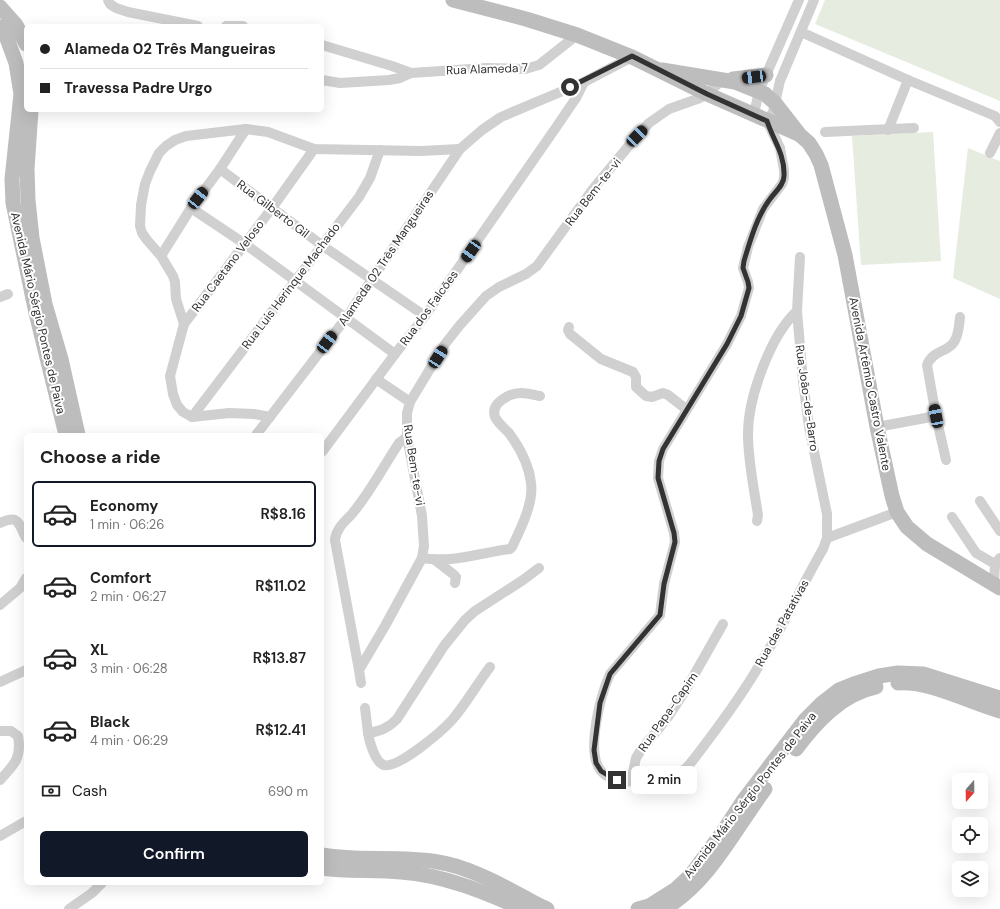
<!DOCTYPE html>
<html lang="en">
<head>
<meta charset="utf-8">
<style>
  :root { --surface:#fff; --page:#f6f6f6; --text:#222; --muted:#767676; --line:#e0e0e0; --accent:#111827 }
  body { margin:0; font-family:"DM Sans",sans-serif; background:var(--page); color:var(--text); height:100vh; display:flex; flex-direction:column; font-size:15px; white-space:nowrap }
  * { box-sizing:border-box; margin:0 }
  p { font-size:13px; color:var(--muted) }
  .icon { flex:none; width:22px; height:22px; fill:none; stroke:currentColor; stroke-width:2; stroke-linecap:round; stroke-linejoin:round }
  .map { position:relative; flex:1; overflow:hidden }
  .drawer { position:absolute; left:24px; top:433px; width:300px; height:452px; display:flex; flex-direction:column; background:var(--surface); border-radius:6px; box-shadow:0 4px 16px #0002 }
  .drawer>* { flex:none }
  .guide { position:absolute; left:24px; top:24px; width:300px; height:88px; border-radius:6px; box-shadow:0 4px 16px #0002; display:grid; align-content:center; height:88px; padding:0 16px; background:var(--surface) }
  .needle { width:26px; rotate:200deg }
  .controls { position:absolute; left:952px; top:773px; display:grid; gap:8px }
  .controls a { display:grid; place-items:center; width:36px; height:36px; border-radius:6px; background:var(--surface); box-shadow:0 4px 16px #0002; font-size:20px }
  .end { position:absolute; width:18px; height:18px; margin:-9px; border:5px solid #333; background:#fff; box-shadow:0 0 0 2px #fff }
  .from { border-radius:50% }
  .bubble { position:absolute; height:28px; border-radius:6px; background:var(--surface); box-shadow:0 4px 16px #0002; font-size:13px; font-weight:600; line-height:28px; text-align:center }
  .car { position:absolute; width:12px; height:24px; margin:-12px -6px; border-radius:5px; box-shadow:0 0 3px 1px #0007; background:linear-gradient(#222 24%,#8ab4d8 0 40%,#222 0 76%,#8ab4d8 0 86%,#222 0) }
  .guide b { display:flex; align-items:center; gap:14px; height:38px; font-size:15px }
  .guide b+b { border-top:1px solid var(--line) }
  .guide i { width:10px; height:10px; background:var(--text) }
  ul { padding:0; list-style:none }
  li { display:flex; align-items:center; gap:12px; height:66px; margin:0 8px 6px; padding:0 8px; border:2px solid transparent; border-radius:6px }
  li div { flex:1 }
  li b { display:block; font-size:15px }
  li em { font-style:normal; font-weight:600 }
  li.active { border-color:var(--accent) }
  li>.icon { width:36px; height:36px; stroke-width:1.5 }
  h2 { padding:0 16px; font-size:18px; line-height:48px }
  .pay { display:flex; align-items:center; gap:10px; height:44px; padding:0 16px; font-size:15px }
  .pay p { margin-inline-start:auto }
  .action { display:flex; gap:8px; margin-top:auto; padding:8px 16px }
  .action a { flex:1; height:46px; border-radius:6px; background:var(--accent); color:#fff; font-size:16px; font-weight:600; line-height:46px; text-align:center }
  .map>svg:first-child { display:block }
  .green { fill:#e6ecdf }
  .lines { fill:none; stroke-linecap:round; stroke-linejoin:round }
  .street { stroke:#d0d0d0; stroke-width:10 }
  .secondary { stroke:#bdbdbd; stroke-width:15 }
  .route { stroke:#333; stroke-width:5 }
  .labels { text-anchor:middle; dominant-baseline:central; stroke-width:4; stroke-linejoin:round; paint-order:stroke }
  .street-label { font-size:12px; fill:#333; stroke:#fff }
</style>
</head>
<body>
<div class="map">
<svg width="1000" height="909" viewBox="0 0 1000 909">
  <rect width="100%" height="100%" fill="#fff"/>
  <g class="green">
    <path d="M825,0h175v101l-185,-77z"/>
    <path d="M933,132l8,129 -80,4 -9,-129z"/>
    <path d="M968,148l32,13v138l-47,-21z"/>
  </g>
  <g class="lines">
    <g class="street">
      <path d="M108,0l2,4 6,4 12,4 70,14"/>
      <path d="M814,0l-34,81 -7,31 -6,9 13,27 4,22v8l-2,6 -19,25 -15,38 -5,21 5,14 1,6 -8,28 -14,28 -64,105 -4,12 -1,17 16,55 1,9 -11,42 -4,31 -50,59c-9,20 -25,78 -9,97 10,12 31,11 46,10 15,-1 31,-4 41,-15 8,-9 14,-18 21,-27 18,-24 36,-49 51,-75 23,-37 41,-77 63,-115l4,-11 70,-26"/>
      <path d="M226,26h17"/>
      <path d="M801,32l107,48 87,36 5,6"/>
      <path d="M322,45l70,21 19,7"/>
      <path d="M322,80l18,3 49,-3 11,-2 11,-5 75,-5 39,1 14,-4 38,-30"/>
      <path d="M754,114l5,-23 40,-91"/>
      <path d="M888,130l20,-50"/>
      <path d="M825,132l89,-4"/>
      <path d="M990,153l10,-20"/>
      <path d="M220,169l103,77 102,70"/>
      <path d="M191,208l54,36 150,110"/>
      <path d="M161,256l30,-48 29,-39 26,-40"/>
      <path d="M800,257l-3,54 6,70 6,46 18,87v24"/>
      <path d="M0,297l8,-3"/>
      <path d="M184,324l88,-116 42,-59"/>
      <path d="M569,327l-1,3 2,4 31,25 32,13 3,5v10l10,9 6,1 11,-4 5,2 18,14"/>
      <path d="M376,379l34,23"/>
      <path d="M192,417l167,-220 11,-19 10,-28"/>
      <path d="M270,417l-16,-3 -25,-1 -37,4 -9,-5 -6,-7 -4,-11 -3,-18 14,-52 -8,-25 -1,-17 -2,-6 -12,-20 -14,-16 -5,-7 -2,-7 1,-21 4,-21 5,-13 9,-18 7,-7 9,-6 11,-4 60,-7 22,3 46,17 107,2 39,-2"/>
      <path d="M877,427l59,-11"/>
      <path d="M256,435l90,-117 114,-169 22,-19 19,-13 83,-35 48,-25"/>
      <path d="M322,452l73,-98 30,-38 132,-190 19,-28 8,-16"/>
      <path d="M946,460l-10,-44 -9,-51c7,-16 20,-12 27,-23 5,-7 5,-17 6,-25"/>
      <path d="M980,501l20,30"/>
      <path d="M952,517l24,36 19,11"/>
      <path d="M757,521l1,-6c-4,-26 -10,-54 -10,-81 0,-36 22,-98 49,-123"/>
      <path d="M0,523c19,-9 18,0 26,15"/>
      <path d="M422,558c31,5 57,-5 88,-9l2,-2c8,-17 22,-44 19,-64 -2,-18 -11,-35 -22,-50 -5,-5 -11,-10 -14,-16 -5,-14 15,-24 26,-24 6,0 13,2 19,3"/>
      <path d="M435,560l18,14 3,3 -1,6"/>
      <path d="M994,584l1,-20 5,-6"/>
      <path d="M0,605l20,-17 6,-10"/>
      <path d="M359,670l-24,-130c1,-11 9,-18 16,-25 19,-22 32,-48 48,-72l8,-6"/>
      <path d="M0,682l26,-12"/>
      <path d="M361,683l-2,-13 26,-44 37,-68 2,-12 -2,-30 -15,-79v-24l3,-11 35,-58 15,-19 26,-29 13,-9 27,-13 11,-8 56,-77 44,-53 12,-13 20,-14 31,-11 7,-4 15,-14"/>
      <path d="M365,708l3,25c13,-2 20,-5 29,-14l47,-73 21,-26 10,-9 48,-31 16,-12"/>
      <path d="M0,731h11l7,5c4,22 -4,29 -18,44"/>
      <path d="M368,733c1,7 7,30 16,32 14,4 58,-34 68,-45 14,-16 25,-36 38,-53"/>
      <path d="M631,781l5,-23 5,-8 27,-33 17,-26 38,-67"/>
      <path d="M0,836l26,-15"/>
      <path d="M69,909l23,-16 10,-10"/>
    </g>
    <g class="secondary">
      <path d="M453,0l73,19 51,16 55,22 75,37 91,40"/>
      <path d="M0,7l16,18 10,19"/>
      <path d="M0,27l5,6 11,30 5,31 -9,85 1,24 23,110 30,122"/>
      <path d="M662,70l73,12 30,12 10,9 25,32 9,8 7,11 5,11 24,90 32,172 15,69 5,16 10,15 20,17 73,44"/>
      <path d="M733,79l33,-4"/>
      <path d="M31,110l-4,59 1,31 4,38 13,66 16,55 17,76"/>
      <path d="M898,683c33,-2 70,19 102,28"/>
      <path d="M796,749c20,-27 46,-55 80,-62"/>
      <path d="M322,855c38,7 78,0 116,7 27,4 58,20 82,33 9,5 17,10 27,14"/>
      <path d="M322,868c26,4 53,1 79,4 43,3 83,20 122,37"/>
      <path d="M638,909l11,-3 27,-17 15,-14 31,-42 21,-32 62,-81 16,-16 18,-14 15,-6 25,-8 19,-3 25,1 77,24"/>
      <path d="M664,909c46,-27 70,-79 101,-120"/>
    </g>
  </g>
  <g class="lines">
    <path class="route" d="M570,87l62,-31 75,38 60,27c6,19 18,33 17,55 0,9 -9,16 -14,23 -13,17 -20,42 -26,62l-1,7 5,14 1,6 -8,28 -14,28 -64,105 -4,12 -1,17 16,55 1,9 -11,42 -4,31 -50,59 -10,29 -6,47 2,13 5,8 8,5 8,4"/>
  </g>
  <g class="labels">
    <g class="street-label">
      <text transform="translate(487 69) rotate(-2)">Rua Alameda 7</text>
      <text transform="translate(593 192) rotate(-52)">Rua Bem-te-vi</text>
      <text transform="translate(273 209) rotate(37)">Rua Gilberto Gil</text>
      <text transform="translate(386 258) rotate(-56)">Alameda 02 Três Mangueiras</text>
      <text transform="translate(228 266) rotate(-53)">Rua Caetano Veloso</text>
      <text transform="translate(291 286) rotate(-53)">Rua Luis Herinque Machado</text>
      <text transform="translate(429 308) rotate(-54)">Rua dos Falcões</text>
      <text transform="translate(38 313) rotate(77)">Avenida Mário Sérgio Pontes de Paiva</text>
      <text transform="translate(870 384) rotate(79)">Avenida Artêmio Castro Valente</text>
      <text transform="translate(807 398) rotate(82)">Rua João-de-Barro</text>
      <text transform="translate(414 465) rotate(81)">Rua Bem-te-vi</text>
      <text transform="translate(782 623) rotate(-61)">Rua das Patativas</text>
      <text transform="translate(668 712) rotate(-55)">Rua Papa-Capim</text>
      <text transform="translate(750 795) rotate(-52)">Avenida Mário Sérgio Pontes de Paiva</text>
    </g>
  </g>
</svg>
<div class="controls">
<a><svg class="needle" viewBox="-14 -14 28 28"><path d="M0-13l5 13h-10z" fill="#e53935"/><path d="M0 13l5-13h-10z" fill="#767676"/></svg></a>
<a><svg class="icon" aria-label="locate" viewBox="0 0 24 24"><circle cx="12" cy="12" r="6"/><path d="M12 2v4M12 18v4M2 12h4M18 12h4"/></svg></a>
<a><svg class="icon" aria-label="layers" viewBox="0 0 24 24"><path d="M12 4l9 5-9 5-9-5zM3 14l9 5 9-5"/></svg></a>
</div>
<i class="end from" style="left:570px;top:87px"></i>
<i class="end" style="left:617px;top:780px"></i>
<div class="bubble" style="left:631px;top:766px;width:66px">2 min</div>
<i class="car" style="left:754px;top:77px;rotate:263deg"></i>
<i class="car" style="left:637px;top:136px;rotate:44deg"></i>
<i class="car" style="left:198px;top:198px;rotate:38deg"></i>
<i class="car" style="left:471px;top:251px;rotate:215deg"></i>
<i class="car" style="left:327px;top:342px;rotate:37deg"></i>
<i class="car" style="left:438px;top:357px;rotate:33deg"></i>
<i class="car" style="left:936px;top:416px;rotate:349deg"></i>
<div class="guide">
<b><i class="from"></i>Alameda 02 Três Mangueiras</b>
<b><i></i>Travessa Padre Urgo</b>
</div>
<section class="drawer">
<h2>Choose a ride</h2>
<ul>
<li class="active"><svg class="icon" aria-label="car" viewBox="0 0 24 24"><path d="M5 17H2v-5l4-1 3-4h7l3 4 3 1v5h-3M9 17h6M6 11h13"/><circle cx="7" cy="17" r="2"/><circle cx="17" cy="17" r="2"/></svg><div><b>Economy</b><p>1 min · 06:26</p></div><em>R$8.16</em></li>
<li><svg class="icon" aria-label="car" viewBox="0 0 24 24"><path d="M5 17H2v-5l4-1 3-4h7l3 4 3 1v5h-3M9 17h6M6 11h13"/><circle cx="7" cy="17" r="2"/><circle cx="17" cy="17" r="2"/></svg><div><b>Comfort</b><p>2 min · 06:27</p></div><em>R$11.02</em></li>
<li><svg class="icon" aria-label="car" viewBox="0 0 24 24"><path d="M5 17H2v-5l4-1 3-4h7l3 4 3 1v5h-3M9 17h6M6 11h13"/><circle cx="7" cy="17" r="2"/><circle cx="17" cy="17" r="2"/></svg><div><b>XL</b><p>3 min · 06:28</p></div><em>R$13.87</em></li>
<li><svg class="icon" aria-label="car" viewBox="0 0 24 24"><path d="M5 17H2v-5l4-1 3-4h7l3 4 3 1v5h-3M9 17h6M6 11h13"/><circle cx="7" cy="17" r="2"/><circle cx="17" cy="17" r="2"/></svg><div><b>Black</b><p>4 min · 06:29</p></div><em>R$12.41</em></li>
</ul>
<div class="pay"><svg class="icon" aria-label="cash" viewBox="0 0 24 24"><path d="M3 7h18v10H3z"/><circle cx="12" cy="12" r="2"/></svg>Cash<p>690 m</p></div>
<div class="action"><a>Confirm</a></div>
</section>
</div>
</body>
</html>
